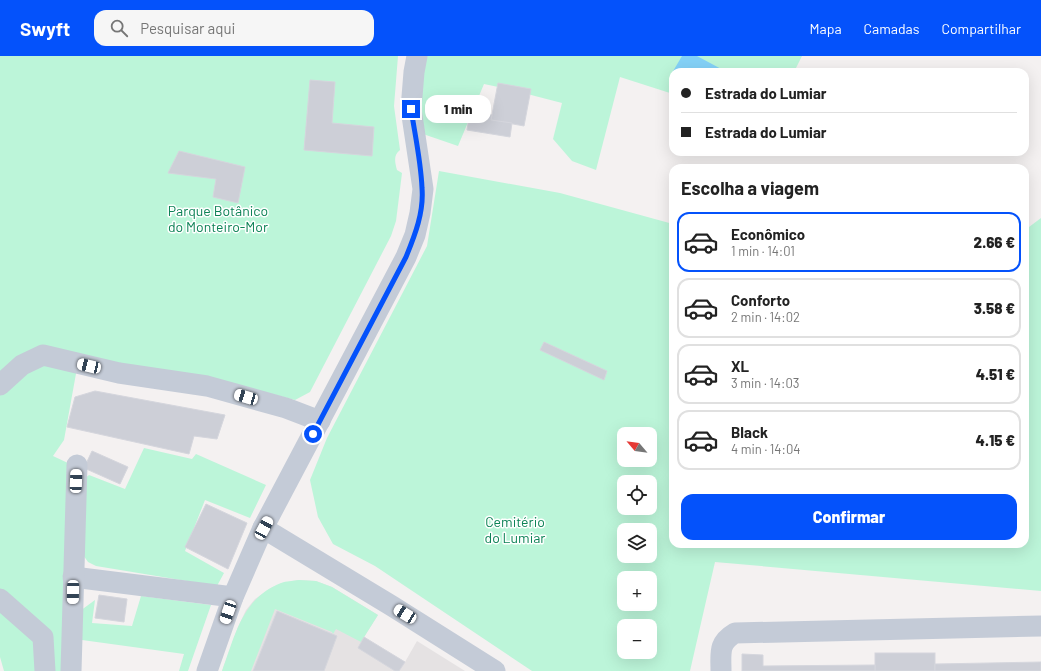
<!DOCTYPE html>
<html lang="pt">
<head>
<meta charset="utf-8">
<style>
  :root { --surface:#fff; --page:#f6f6f6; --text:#222; --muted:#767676; --line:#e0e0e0; --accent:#0452fb }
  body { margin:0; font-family:Barlow,sans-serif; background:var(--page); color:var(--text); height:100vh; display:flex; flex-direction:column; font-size:15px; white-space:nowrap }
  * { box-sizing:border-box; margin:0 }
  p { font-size:13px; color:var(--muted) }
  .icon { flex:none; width:22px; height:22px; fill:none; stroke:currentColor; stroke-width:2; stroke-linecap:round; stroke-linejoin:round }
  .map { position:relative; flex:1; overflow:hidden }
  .drawer { position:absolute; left:669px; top:108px; width:360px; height:384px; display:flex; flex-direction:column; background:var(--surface); border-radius:12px; box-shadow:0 4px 16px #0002 }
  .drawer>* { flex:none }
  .top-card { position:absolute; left:669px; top:12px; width:360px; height:88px; border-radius:12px; box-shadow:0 4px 16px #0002; display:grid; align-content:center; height:88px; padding:0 12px; background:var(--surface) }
  .needle { width:26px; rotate:299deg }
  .buttons { position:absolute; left:617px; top:371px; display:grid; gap:8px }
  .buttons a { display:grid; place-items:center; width:40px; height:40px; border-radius:8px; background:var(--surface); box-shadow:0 4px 16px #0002; font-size:20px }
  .end { position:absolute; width:18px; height:18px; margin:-9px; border:5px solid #0452fb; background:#fff; box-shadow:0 0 0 2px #fff }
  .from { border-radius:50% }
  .bubble { position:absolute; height:28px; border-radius:12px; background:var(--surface); box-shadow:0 4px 16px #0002; font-size:13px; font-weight:800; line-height:28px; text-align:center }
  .car { position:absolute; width:12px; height:24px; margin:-12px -6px; border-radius:5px; box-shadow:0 0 3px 1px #0007; background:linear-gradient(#fff 24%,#345 0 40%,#fff 0 76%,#345 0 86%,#fff 0) }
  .top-card b { display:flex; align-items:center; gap:14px; height:38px; font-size:15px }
  .top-card b+b { border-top:1px solid var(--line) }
  .top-card i { width:10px; height:10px; background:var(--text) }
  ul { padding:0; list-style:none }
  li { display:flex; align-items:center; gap:12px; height:60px; margin:0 8px 6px; padding:0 4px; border:2px solid var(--line); border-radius:12px }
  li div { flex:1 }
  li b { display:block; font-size:15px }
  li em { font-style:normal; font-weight:800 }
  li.active { border-color:var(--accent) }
  li>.icon { width:36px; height:36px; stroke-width:1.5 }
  h2 { padding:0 12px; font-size:18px; line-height:48px }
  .button { display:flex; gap:8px; margin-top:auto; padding:8px 12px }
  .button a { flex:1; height:46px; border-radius:12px; background:var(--accent); color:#fff; font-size:16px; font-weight:800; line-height:46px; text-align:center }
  header { display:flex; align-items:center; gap:24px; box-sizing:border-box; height:56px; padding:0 20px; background:var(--accent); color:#fff }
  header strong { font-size:19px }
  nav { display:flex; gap:22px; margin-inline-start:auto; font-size:14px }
  .search { width:280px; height:36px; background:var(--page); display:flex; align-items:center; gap:10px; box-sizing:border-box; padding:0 14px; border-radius:12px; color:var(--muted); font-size:15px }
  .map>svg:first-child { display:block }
  .education { fill:#e5e2e3 }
  .green { fill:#bcf5d9; fill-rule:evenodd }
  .water { fill:#84d1f7 }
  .building { fill:#cdcfd7; stroke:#d5d6dd }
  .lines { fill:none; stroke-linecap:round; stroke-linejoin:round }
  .minor { stroke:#c4cbd7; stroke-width:21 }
  .route { stroke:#0452fb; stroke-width:5 }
  .labels { text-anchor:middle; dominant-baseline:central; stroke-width:3; stroke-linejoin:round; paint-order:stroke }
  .park-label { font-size:14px; fill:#0c8255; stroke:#fff }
</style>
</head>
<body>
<header>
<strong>Swyft</strong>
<div class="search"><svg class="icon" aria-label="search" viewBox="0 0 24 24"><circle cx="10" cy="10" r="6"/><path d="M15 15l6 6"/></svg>Pesquisar aqui</div>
<nav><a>Mapa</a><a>Camadas</a><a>Compartilhar</a></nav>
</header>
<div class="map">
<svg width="1041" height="615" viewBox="0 0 1041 615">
  <rect width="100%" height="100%" fill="#f4f1f1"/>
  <path class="education" d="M299,524l17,1 16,6 46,28 -14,22 41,25 12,-21 48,30h-243l16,-44 8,-17 9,-11 16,-11 11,-5z"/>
  <g class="green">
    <path d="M0,0h398l-4,50 6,44c-7,5 -5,13 -3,20l5,3 -6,48 -5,15 -81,156 -15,8 -34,-9 -182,-34 -15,83 -11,16 17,8 -5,207h-61l-4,-14z"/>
    <path d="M426,0h376l-8,16h-121v22l-53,-17 -24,93 -24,-9 -19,-22 9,-36 -54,-14 -24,-5 -26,62 -35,-12 -2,-46z"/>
    <path d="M439,115l121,22 113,31v320h352v-314l16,-12v373l-326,-29 -25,109h-158l-157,-105 -42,-22 -15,-27 -8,-37 17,-42 100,-192zM624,378h26v26h-26zM624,426h26v26h-26zM624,474h26v26h-26zM624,522h26v26h-26zM624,570h26v26h-26z"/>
    <path d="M144,392l48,11 4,-5 70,31 -16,33 -45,-18 -20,51 39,22 -7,13 -121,-20 -8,-4 -7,-10 3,-73 5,-4 36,14z"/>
    <path d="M299,524l17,1 16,6 46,28 -17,27 -25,-13 -3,5 -1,-2 -57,-23 -24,62h-29c13,-35 20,-73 59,-88 5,-2 12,-2 18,-3z"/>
    <path d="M141,540l70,9 -23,66h-9l5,-17 -102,-14 -2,-29 15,-11 -3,23 40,3z"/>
  </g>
  <path class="water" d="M682,0h15l28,15 -52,1v2l-1,-1z"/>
  <g class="building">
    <path d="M310,24l25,2 -3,41 42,4 -2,29 -68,-6z"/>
    <path d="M498,27l33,6 -7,37 -33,-6z"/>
    <path d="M470,55l22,4 -1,5 21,3 -2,14 -43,-7z"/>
    <path d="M179,95l66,16 -7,36 -25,-6 3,-18 -48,-6z"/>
    <path d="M544,286l63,29 -3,9 -64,-30z"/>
    <path d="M95,335l130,24 -8,24 -23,-3 -5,18 -122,-27 8,-30z"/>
    <path d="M92,395l36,16 -8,17 -36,-16z"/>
    <path d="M206,448l41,19 -19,46 -43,-22z"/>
    <path d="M99,539l28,4 -3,23 -29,-4z"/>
    <path d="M277,555l60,25 -13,35h-71z"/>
    <path d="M364,581l41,25 -6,9h-4l-37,-23z"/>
    <rect x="875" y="597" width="60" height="18"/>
    <path d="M742,598l21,1v11l112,-1v6h-133z"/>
    <path d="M1041,606v9h-106v-7z"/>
  </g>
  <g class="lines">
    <g class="minor">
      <path d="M0,329l22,-20 21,-10 76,18 88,13 79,22 34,13"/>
      <path d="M263,472l129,78 103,65"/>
      <path d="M73,521l160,20"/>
      <path d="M0,543l43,38 2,34"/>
      <path d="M71,615l6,-206"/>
      <path d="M207,615l26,-74 30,-69 143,-271 9,-22 5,-22 3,-24 -12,-80 3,-37 3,-16"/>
      <path d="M721,615c0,-18 -3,-28 14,-38l306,-7"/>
    </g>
  </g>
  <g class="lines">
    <path class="route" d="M313,378l93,-177c9,-22 18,-45 16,-69 -1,-26 -7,-53 -11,-79"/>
  </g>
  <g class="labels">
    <g class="park-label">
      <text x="218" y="154">Parque Botânico<tspan x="218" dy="16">do Monteiro-Mor</tspan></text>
      <text x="515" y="465">Cemitério<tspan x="515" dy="16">do Lumiar</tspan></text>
    </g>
  </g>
</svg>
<div class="buttons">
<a><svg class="needle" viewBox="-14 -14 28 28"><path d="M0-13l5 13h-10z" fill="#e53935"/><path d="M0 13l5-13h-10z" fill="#767676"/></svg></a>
<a><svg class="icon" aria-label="locate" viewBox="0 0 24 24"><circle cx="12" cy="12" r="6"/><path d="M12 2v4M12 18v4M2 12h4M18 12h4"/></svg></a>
<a><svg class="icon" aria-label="layers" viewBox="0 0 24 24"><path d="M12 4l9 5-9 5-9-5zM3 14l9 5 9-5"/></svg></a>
<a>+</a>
<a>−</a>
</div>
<i class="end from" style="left:313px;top:378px"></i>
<i class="end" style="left:411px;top:53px"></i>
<div class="bubble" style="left:425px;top:39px;width:66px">1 min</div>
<i class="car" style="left:89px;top:310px;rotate:283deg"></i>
<i class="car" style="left:246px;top:341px;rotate:286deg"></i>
<i class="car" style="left:76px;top:425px;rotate:2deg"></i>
<i class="car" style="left:264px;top:472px;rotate:28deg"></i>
<i class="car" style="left:73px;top:536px;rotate:181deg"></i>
<i class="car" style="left:228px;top:556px;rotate:199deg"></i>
<i class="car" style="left:405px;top:558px;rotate:302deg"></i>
<div class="top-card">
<b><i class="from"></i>Estrada do Lumiar</b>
<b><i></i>Estrada do Lumiar</b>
</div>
<section class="drawer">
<h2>Escolha a viagem</h2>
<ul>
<li class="active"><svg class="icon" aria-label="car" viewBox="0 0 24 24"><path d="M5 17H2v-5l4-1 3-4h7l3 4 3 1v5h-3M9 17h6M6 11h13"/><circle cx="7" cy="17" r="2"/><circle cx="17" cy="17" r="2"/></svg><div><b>Econômico</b><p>1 min · 14:01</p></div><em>2.66 €</em></li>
<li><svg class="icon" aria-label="car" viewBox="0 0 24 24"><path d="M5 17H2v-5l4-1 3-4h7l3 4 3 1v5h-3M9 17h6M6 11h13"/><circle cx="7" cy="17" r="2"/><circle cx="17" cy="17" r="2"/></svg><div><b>Conforto</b><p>2 min · 14:02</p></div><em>3.58 €</em></li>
<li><svg class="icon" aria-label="car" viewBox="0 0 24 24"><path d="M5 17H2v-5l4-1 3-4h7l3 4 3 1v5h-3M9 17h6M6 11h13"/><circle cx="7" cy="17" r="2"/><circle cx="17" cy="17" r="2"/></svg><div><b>XL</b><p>3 min · 14:03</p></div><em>4.51 €</em></li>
<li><svg class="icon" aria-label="car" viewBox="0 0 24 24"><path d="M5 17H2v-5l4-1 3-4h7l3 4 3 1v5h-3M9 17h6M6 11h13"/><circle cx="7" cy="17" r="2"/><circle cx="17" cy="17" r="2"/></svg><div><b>Black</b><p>4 min · 14:04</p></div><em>4.15 €</em></li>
</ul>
<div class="button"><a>Confirmar</a></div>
</section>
</div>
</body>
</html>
